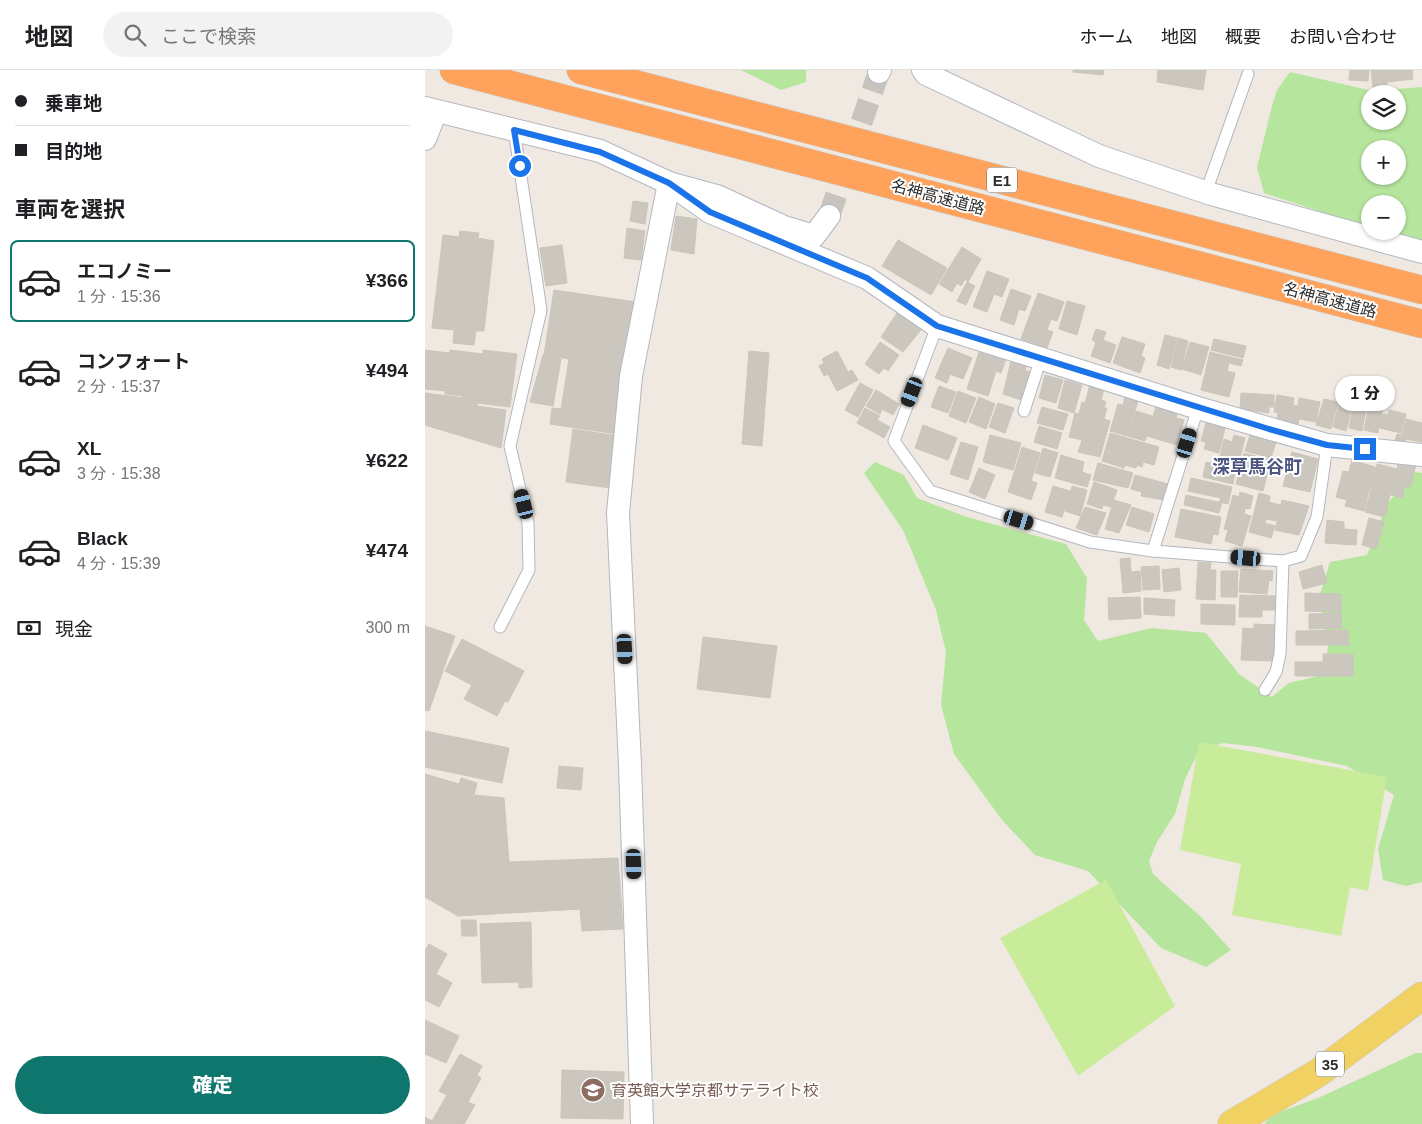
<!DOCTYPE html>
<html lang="ja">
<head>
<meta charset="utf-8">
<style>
  :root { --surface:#fff; --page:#f2f2f2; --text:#202124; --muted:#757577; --line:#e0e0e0; --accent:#0f766e }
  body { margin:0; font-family:Arial,"Noto Sans JP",sans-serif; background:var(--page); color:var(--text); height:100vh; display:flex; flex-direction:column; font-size:19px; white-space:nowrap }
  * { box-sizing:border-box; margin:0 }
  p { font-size:16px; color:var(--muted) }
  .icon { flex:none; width:28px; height:28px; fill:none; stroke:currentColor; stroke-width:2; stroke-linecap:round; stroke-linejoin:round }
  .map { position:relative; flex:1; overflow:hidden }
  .panel { display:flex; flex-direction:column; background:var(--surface); width:425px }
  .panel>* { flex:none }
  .banner { display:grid; align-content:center; height:110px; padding:0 15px; background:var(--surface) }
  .fabs { position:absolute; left:936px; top:15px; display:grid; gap:10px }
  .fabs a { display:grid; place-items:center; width:45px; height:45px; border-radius:50%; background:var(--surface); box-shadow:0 1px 4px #0004; font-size:25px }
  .end { position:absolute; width:22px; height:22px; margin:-11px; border:6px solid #1a73e8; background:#fff; box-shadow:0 0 0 2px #fff }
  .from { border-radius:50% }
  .bubble { position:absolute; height:35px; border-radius:18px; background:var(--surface); box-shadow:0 1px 4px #0004; font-size:16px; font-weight:800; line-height:35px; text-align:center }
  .car { position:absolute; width:15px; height:30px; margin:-15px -8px; border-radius:6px; box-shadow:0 0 4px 1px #0007; background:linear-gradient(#222 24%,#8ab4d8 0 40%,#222 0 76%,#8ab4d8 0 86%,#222 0) }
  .banner b { display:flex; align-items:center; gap:18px; height:48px; font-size:19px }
  .banner b+b { border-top:1px solid var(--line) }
  .banner i { width:12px; height:12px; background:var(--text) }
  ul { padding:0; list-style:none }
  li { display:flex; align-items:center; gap:15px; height:82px; margin:0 10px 8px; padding:0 5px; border:2px solid transparent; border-radius:8px }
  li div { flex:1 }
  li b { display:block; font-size:19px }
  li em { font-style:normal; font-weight:800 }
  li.current { border-color:var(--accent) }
  li>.icon { width:45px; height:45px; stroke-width:1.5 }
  h2 { padding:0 15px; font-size:22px; line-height:60px }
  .pay { display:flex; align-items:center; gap:12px; height:55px; padding:0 15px; font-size:19px }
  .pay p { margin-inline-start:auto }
  .action { display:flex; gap:10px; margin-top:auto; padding:10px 15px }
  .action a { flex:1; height:58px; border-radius:30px; background:var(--accent); color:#fff; font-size:20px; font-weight:800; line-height:58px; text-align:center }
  header { display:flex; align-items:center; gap:30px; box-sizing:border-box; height:70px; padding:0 25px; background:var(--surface); border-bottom:1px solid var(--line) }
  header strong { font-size:24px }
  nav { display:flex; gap:28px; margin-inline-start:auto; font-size:18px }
  .search { width:350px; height:45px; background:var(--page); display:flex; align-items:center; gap:12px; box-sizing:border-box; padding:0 18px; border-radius:28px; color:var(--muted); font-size:19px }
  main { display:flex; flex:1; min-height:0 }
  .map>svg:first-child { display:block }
  .green { fill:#b6e59e; fill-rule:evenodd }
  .pitch { fill:#c9ec9a }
  .building { fill:#cbc7bf; stroke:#cbc5ba }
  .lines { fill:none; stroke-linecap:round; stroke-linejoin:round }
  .street-tunnel { stroke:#c8c4bd; stroke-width:22; stroke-dasharray:22 11; stroke-linecap:butt }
  .lane-casing { stroke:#b4b7c1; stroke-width:13 }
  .street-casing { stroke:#b4b7c1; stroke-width:24 }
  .primary-casing { stroke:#c9c9c9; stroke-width:29 }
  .highway-casing { stroke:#c9c9c9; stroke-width:29 }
  .lane { stroke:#fff; stroke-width:11 }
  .street { stroke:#fff; stroke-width:22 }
  .primary { stroke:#f2d163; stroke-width:28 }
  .highway { stroke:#ffa35c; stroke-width:28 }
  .route { stroke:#1a73e8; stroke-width:6 }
  .labels { text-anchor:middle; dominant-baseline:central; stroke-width:4; stroke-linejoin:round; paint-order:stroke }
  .shield { fill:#fff; stroke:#6d6d6d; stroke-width:1 }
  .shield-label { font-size:15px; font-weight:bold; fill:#2e2e2e }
  .street-label { font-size:16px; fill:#2e2e2e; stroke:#fff }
  .education-label { font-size:16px; fill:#785e54; stroke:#fff; text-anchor:start }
  .neighbourhood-label { font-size:18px; font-weight:bold; fill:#4d5680; stroke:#fff }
</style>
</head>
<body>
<header>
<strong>地図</strong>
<div class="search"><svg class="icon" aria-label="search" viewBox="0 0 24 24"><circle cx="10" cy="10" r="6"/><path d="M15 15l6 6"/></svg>ここで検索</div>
<nav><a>ホーム</a><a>地図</a><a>概要</a><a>お問い合わせ</a></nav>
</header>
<main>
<section class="panel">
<div class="banner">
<b><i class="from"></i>乗車地</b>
<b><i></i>目的地</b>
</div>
<h2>車両を選択</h2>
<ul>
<li class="current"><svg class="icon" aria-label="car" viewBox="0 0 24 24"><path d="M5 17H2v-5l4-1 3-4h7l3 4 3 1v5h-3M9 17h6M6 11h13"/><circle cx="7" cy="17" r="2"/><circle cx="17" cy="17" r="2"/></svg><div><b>エコノミー</b><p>1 分 · 15:36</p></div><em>¥366</em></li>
<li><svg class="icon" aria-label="car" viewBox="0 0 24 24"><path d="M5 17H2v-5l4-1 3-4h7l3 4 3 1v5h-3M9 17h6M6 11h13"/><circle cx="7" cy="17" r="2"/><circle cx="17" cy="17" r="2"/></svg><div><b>コンフォート</b><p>2 分 · 15:37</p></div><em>¥494</em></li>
<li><svg class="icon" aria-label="car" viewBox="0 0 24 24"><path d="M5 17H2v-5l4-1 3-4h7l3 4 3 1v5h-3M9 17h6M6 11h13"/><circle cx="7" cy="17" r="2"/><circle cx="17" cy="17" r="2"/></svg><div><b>XL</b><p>3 分 · 15:38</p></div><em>¥622</em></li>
<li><svg class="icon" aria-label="car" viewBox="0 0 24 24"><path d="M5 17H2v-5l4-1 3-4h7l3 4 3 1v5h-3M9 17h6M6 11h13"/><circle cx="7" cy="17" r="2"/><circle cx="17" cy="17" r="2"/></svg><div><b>Black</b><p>4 分 · 15:39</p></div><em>¥474</em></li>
</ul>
<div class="pay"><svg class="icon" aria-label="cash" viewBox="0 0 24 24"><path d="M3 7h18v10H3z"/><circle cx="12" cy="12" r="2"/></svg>現金<p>300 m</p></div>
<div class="action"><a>確定</a></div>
</section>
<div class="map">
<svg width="997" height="1054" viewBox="0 0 997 1054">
  <rect width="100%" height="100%" fill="#efe9e1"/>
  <g class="green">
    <path d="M316,0h65v12l-25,8z"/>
    <path d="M865,2l83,19 49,-4v153l-37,-9h12v-27h-27v24l-106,-35 -7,-26 15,-61 5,-16zM945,24h27v27h-27zM945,79h27v27h-27z"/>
    <path d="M450,392l29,13 13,23 50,19 99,27 21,34 -3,42 14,21 53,-13 55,5 33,41 33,23 17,-14 34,-8 5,-28 -9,-50 11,-35 37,-7 20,-51 27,-32 8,1v409l-16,4 -23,-6 -5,-31 16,-54 -47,-29 -90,-19 -34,-4 -24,8 -14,28 -10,35 -18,28 -8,19 4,13 48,43 30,33 -25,17 -45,-19 -73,-77 -53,-16 -33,-35 -48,-66 -13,-49 5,-53 -10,-42 -33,-80 -39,-57z"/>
    <path d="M991,983h6v71h-158l10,-10 44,-16z"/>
  </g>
  <g class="pitch">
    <path d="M774,672l188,35 -19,114 -18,-4 -9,49 -109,-21 9,-51 -61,-14z"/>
    <path d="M681,810l69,126 -97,70 -78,-138z"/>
  </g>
  <g class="building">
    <path d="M648,0h31l-1,5 -30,-3z"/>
    <path d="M733,0h48l-3,20 -46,-8z"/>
    <path d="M925,0h19l-1,11 -19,-1z"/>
    <path d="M946,0h41l1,9 -26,3v3l-14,2z"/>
    <path d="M208,131l15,2 -3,21 -15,-3z"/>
    <path d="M251,146l21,3 -3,35 -23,-4z"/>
    <path d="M202,158l18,3 -4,29 -17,-2z"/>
    <path d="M35,161l19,2 -1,5 16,3 -10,90h-8l-2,14 -21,-2 1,-13 -22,-2 11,-93 16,2z"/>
    <path d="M473,170l49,28 -16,27 -49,-29z"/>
    <path d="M137,175l5,38 -21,3 -6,-38z"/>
    <path d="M537,177l19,12 -13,23 -3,-3 -4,7 -4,-3 -5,9 -13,-8z"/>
    <path d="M562,201l22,8 -7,18 -8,-3 -7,18 -14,-5z"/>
    <path d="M542,212l8,4 -9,19 -9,-4z"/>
    <path d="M586,219l20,7 -6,15 -6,-2 -5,16 -14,-5z"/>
    <path d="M129,220l82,12 -19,132 -67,-10 2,-16 9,1 8,-50 -25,-4z"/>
    <path d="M613,223l26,9 -7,19 -6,-2 -4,11 6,2 -6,16 -26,-9z"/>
    <path d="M642,231l18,5 -8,29 -18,-6z"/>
    <path d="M474,240l25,16 -21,26 -22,-15z"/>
    <path d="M671,259l10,3 -3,8 13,5 -6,18 -19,-7 5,-14 -4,-2z"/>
    <path d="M740,265l12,3 -8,31 -12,-4z"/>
    <path d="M697,267l23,7 -4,12 4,2 -5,15 -27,-10z"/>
    <path d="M753,268l10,3 -7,29 -10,-3z"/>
    <path d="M789,269l32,7 -3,12 -32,-8z"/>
    <path d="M455,272l19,13 -11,16 -4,-3 -5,6 -14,-10z"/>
    <path d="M765,272l19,5 -8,28 -19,-6z"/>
    <path d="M523,278l24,10 -9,21 -13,-5 -3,9 -12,-5z"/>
    <path d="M0,280l24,3 -4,38 -20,-2z"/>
    <path d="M25,280l33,4v-4l34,4 -7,53 -33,-4v3l29,4 -5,38 -76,-23v-32l38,5v-2l-18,-2z"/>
    <path d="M562,280l20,6 -6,17 -5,-2 -8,25 -21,-7 12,-37 7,2z"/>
    <path d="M324,281l20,2 -7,93 -20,-2z"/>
    <path d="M412,281l11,21 4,-2 6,10 -21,11 -9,-17 -4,2 -5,-10 5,-3 -2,-4z"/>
    <path d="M785,282l33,8 -2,6 -12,-3 -2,8 8,2 -6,24 -28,-7z"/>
    <path d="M118,285l18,4 -8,47 -23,-4z"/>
    <path d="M587,287l16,5 -3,8 5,2 -9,28 -18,-6z"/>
    <path d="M620,305l18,5 -7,23 -17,-5z"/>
    <path d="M640,310l17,5 -8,28 -16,-5z"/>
    <path d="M435,313l13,7 -15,27 -13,-7z"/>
    <path d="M665,315l14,4 -3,11 5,2 -2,6h3l-3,11 6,2 -10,36 -22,-5 4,-12 -13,-3 6,-24 4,1 3,-12 3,1z"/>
    <path d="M514,316l17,6 -8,21 -17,-6z"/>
    <path d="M451,320l23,14 -6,11 -11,-6 -2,5 -14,-8z"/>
    <path d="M533,321l18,7 -10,25 -17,-7z"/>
    <path d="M816,323l33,2v12h-5v6l-29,-4z"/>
    <path d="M852,325l17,3 -1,7 5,1 1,-8 21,4 -4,20 -17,-3 -1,5 -21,-5 1,-6 -4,-1z"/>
    <path d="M554,327l16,7 -9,25 -17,-7z"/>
    <path d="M700,327l13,4 -11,35 -17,-5 8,-27 5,1z"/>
    <path d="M899,329l14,3 -7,27 -15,-4z"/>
    <path d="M915,330l13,3 -7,28 -13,-4z"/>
    <path d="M929,332l13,3 -5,26 -13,-3z"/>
    <path d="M573,333l16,5 -9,25 -16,-6z"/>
    <path d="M944,335l14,3 -5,25 -14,-3z"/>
    <path d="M731,336l21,8 -1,4 8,2 -7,25 -30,-9z"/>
    <path d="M617,337l26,7 -5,16 -26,-7z"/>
    <path d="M440,338l15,8 -3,4 13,7 -6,11 -27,-15z"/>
    <path d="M964,340l17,4 -5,19 -21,-5 3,-14 5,1z"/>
    <path d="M711,341l16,5 -7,25 -17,-5z"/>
    <path d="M981,349l16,4v19l-16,-3 -1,3 -10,-2 2,-6 5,1z"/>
    <path d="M781,353l19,5 -6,25 -15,-4 2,-7 -5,-1z"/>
    <path d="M498,355l34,13 -9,22 -33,-12z"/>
    <path d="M614,356l23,7 -5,16 -23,-7z"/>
    <path d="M148,359l45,7 -7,52 -45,-6z"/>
    <path d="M685,363l49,14 -5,18 -11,-3 -1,5 -5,-2 -1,3 -11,-3 -1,3 -22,-7z"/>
    <path d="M565,365l31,8 -8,27 -30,-8z"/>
    <path d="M809,365l11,3 -6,24 -19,-5 4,-18 8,3z"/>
    <path d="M825,365l26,7 -5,16 -26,-7z"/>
    <path d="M536,372l17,5 -10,33 -18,-6z"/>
    <path d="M597,377l18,6 -9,28 6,2 -6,17 -23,-8z"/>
    <path d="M618,378l15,5 -8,24 -15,-4z"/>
    <path d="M867,382l26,7 -8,33 -27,-6z"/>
    <path d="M819,383l27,7 -8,31 -27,-7z"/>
    <path d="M636,385l23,7 -2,10 9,3 -4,12 -32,-9z"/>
    <path d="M927,390l23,7 -11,44 -19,-5 2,-6 -11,-3 7,-26 6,1z"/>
    <path d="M781,392l30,6 -3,16 -30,-7z"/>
    <path d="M673,393l35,10 -5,15 -35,-8z"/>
    <path d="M973,393l10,3 1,-3 7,2 -6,22 -5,-1 -3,12 -32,-9 7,-25 20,5z"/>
    <path d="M554,398l16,7 -10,24 -16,-7z"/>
    <path d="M710,405l33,9 -4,16 -23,-4 1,-4 -11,-3z"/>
    <path d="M766,408l41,9 -4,17 -9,-2 2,-4 -33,-7z"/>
    <path d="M669,412l23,8 -6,17 -8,-2 -1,4 -15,-5z"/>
    <path d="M628,416l17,5 -8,26 -17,-5z"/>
    <path d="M647,416l15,4 -7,26 -15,-5z"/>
    <path d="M946,420l19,5 -5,22 -20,-5z"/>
    <path d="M815,422l13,4 -3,13 -5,-1 -1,6 7,2 -9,30 -17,-5 3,-11 -4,-1 9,-34 6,2z"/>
    <path d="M834,423l11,3 -1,6 11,3 -4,16 -10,-2 -1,4 10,3 -4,12 -22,-6z"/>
    <path d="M761,425l36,8 -3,10 -35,-8z"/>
    <path d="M689,430l17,5 -12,28 -14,-4z"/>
    <path d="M857,430l27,6 -10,29 -24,-5z"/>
    <path d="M660,437l21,6 -9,22 -21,-7z"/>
    <path d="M707,437l22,7 -5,18 -23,-7z"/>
    <path d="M756,439l40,8 -3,18 -5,-1 -2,10 -36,-7z"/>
    <path d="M944,448l15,4 -8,27 -14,-4z"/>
    <path d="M902,450l17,2v7l13,1 -1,15 -31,-2z"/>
    <path d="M705,488l1,14 9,-1 1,20 -18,2 -3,-34z"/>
    <path d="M773,492l13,1 -1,7h6l-1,30 -19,-1z"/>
    <path d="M897,495l5,18 -24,6 -4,-17z"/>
    <path d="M734,496l1,23 -17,1 -2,-23z"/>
    <path d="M754,498l2,22 -17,2 -2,-22z"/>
    <path d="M816,499l32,2 -1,10 -3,-1 -2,14 -28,-2z"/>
    <path d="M796,501h17l-1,26h-16z"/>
    <path d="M880,523l36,1v18l-36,-1z"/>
    <path d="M815,525l36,1 -1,14h-13v7h-23z"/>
    <path d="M715,527l1,21 -32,2 -1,-22z"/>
    <path d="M719,528l31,2 -1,16 -30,-2z"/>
    <path d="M776,534l34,1v20l-34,-1z"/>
    <path d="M916,543l1,15 -33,1v-15z"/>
    <path d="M829,554l21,1 -1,36 -33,-1 2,-32 11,1z"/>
    <path d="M0,556l30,10 -26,75 -4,-1z"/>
    <path d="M923,560l1,15h-53v-14z"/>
    <path d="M278,567l74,9 -7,52 -73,-9z"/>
    <path d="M37,569l62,32 -16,31 -3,-1 -8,15 -33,-17 8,-14 -27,-14z"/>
    <path d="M898,584h30v22h-58v-14h28z"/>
    <path d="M0,661l84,17 -7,35 -77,-16z"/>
    <path d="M134,696l24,2 -2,22 -24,-2z"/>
    <path d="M0,704l34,10 2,-6 16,5 -3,12 30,3 5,64 109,-4 5,71 -41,2 -2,-22 -122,7 -33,-19z"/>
    <path d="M36,850h15l1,16h-15z"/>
    <path d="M106,852l1,65 -13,1v-6l-37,1 -2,-59z"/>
    <path d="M4,874l18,10 -11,20 16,9 -13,24 -14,-7v-49z"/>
    <path d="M0,950l34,16 -13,27 -21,-9z"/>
    <path d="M35,984l22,12 -5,9 4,3 -13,24 7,3 -11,19h-39v-7l7,4 15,-26 -8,-4z"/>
    <path d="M137,1000l62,2 -1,47 -62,-1z"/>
  </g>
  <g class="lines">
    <path class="street-tunnel" d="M404,146l50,-144"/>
    <defs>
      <g id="lane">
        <path d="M781,122l42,-118"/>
        <path d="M512,256l-43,115 36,50 160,51 63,9 130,10 18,-5 16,-39 10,-72"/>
        <path d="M599,341l17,-53"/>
        <path d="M728,481l45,-143"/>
        <path d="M75,557l29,-57 -1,-47 -18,-77 31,-136 -27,-180"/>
        <path d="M840,620l11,-18 4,-18 3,-93"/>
      </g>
      <g id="street">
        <path d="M498,0l3,4 173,82 112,38 211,58"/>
        <path d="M454,2l1,-2"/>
        <path d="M0,38l175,43 69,32 48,13 67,31 30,9 15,-20"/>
        <path d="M0,69l11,-28"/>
        <path d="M244,113l41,29 157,66 70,48 261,82 129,37 95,10"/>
        <path d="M217,1054l-12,-359 -12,-252 13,-137 38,-193"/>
      </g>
      <path id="primary" d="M807,1054l86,-51 104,-77"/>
      <g id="highway">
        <path d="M29,0l968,254"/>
        <path d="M156,0l841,220"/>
      </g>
    </defs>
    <use href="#lane" class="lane-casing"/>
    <use href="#street" class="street-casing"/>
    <use href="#primary" class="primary-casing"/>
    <use href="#highway" class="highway-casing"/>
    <use href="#lane" class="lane"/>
    <use href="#street" class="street"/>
    <use href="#primary" class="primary"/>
    <use href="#highway" class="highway"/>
  </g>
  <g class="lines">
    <path class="route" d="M95,96l-6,-36 86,22 69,31 41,29 157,66 70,48 332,103 58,16 38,4"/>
  </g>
  <defs>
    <symbol id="school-disc" viewBox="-11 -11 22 22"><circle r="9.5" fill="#8d6e63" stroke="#fff"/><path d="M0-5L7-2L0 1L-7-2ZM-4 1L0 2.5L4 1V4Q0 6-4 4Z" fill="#fff"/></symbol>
  </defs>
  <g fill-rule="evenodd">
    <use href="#school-disc" x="154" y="1006" width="28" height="28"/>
  </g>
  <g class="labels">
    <g class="shield">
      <rect x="562" y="97.5" width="30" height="25" rx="4"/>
      <rect x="891" y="981.5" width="28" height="25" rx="4"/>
    </g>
    <g class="shield-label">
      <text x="577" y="110">E1</text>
      <text x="905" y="994">35</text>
    </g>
    <g class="street-label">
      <text transform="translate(513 127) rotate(15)">名神高速道路</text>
      <text transform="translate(905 230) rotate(15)">名神高速道路</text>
    </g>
    <g class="education-label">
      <text x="186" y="1020">育英館大学京都サテライト校</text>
    </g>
    <g class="neighbourhood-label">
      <text x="832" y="397">深草馬谷町</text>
    </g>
  </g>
</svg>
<div class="fabs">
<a><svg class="icon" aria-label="layers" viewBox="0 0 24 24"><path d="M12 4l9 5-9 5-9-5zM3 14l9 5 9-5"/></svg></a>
<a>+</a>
<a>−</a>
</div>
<i class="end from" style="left:95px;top:96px"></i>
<i class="end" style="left:940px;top:379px"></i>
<div class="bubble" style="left:910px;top:306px;width:60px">1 分</div>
<i class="car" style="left:487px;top:322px;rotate:201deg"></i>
<i class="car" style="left:762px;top:373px;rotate:17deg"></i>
<i class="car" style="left:99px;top:434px;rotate:346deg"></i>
<i class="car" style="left:594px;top:450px;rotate:107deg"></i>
<i class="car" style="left:821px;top:488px;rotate:275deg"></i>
<i class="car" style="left:200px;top:579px;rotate:177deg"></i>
<i class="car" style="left:209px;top:794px;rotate:178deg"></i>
</div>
</main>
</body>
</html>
